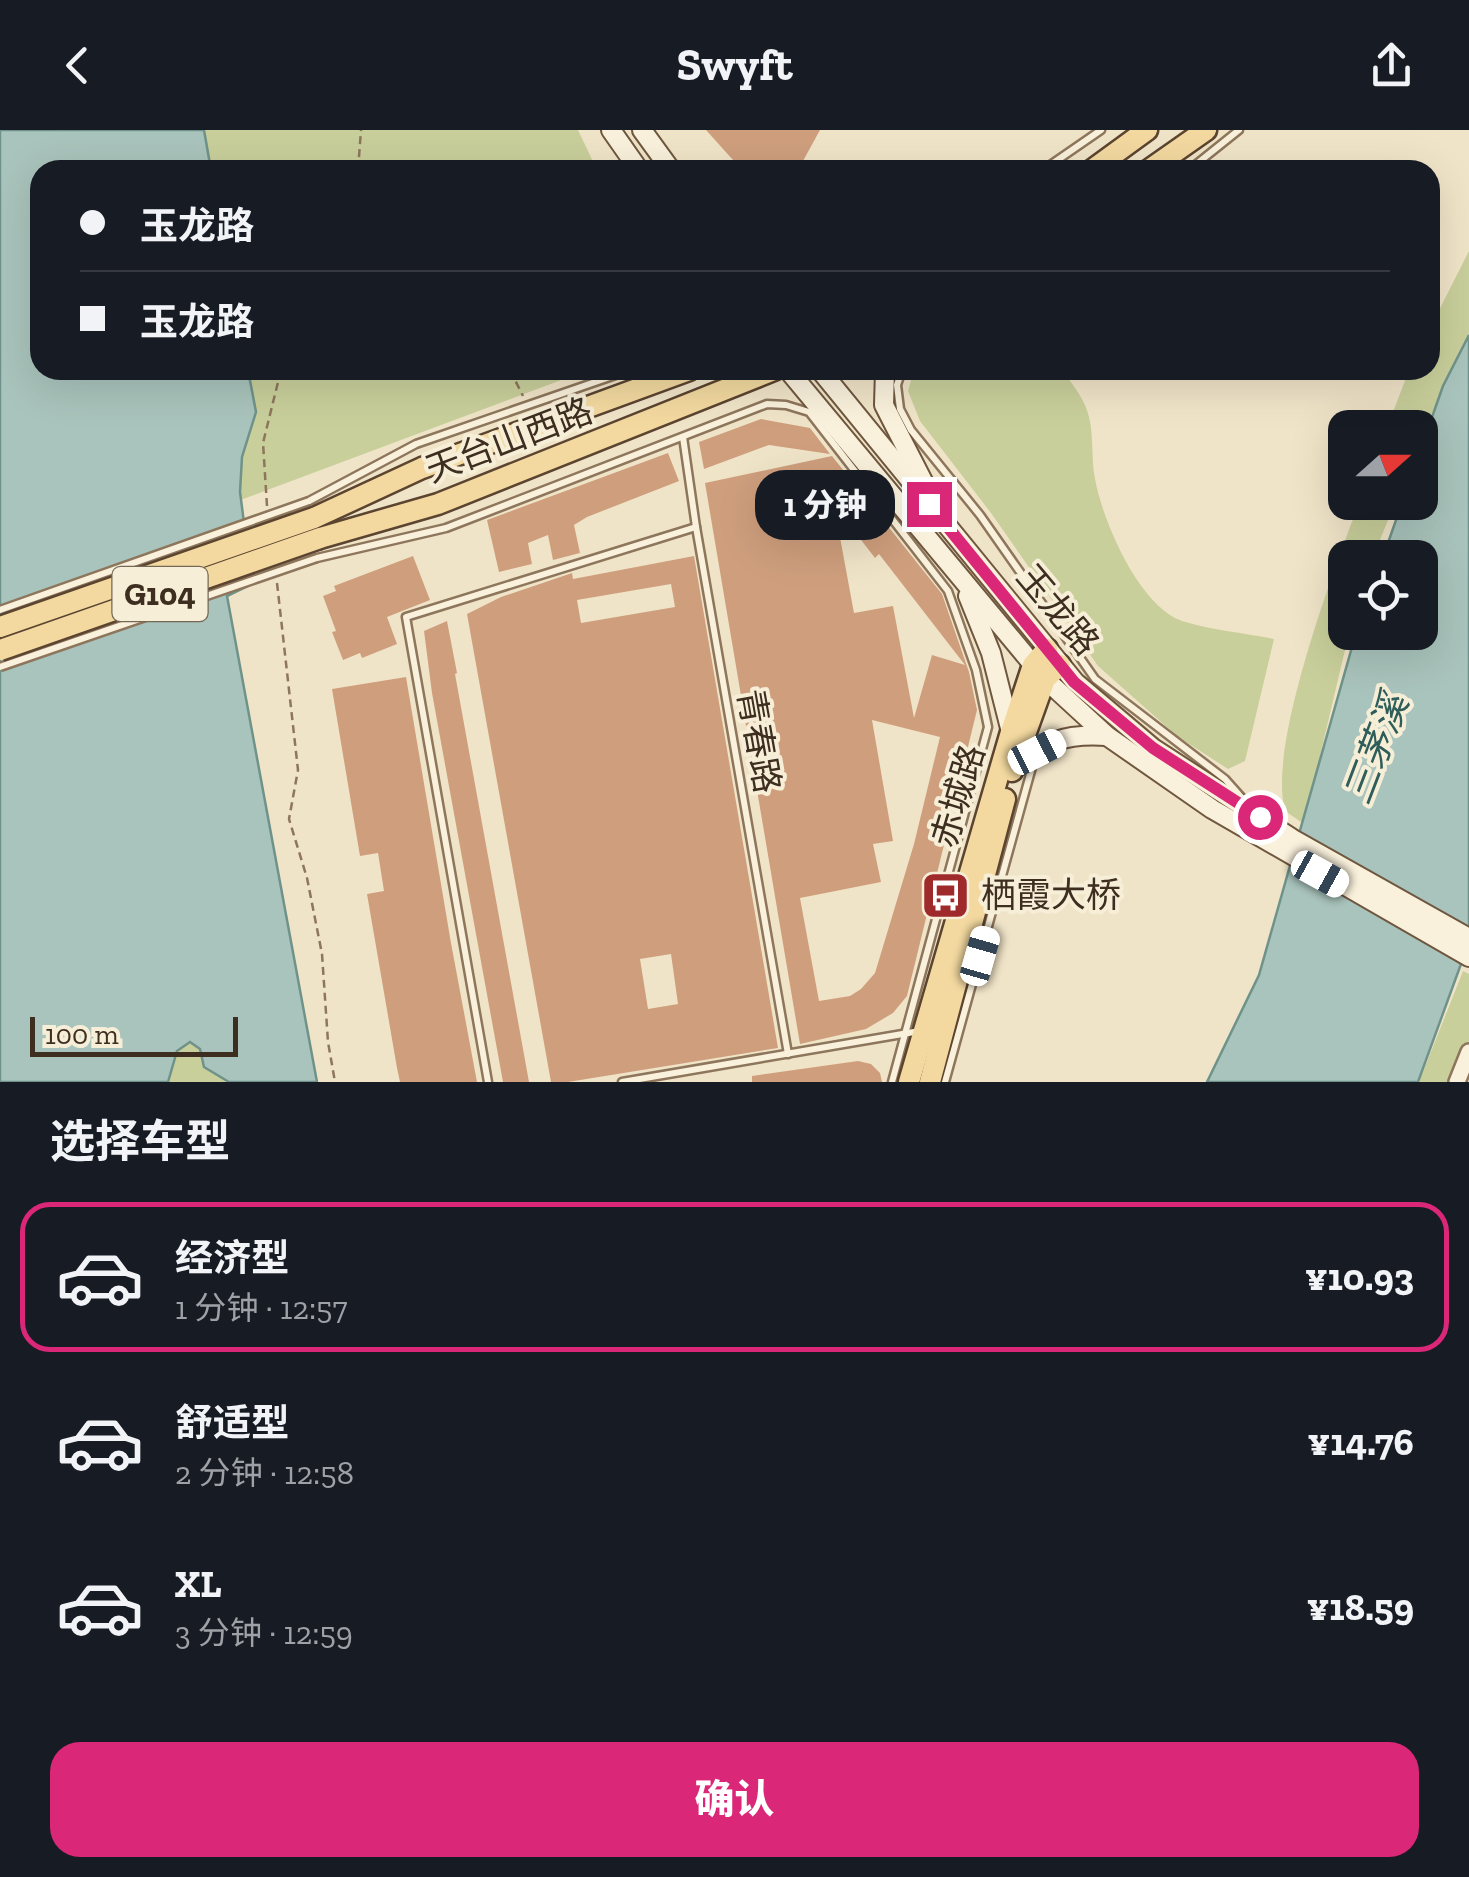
<!DOCTYPE html>
<html lang="zh">
<head>
<meta charset="utf-8">
<style>
  :root { --surface:#171b24; --page:#20242c; --text:#f1f3f6; --muted:#9ea1a6; --line:#363941; --accent:#db2777 }
  body { margin:0; font-family:"Zilla Slab","Noto Sans SC",serif; background:var(--page); color:var(--text); height:100vh; display:flex; flex-direction:column; font-size:38px; white-space:nowrap }
  * { box-sizing:border-box; margin:0 }
  p { font-size:32px; color:var(--muted) }
  .icon { flex:none; width:55px; height:55px; fill:none; stroke:currentColor; stroke-width:2; stroke-linecap:round; stroke-linejoin:round }
  .map { position:relative; height:952px; overflow:hidden }
  .panel { display:flex; flex-direction:column; background:var(--surface); flex:1 }
  .panel>* { flex:none }
  .banner { position:absolute; left:30px; top:30px; width:1410px; height:220px; border-radius:30px; box-shadow:0 10px 40px #0002; display:grid; align-content:center; height:220px; padding:0 50px; background:var(--surface) }
  .needle { width:65px; rotate:69deg }
  .buttons { position:absolute; left:1328px; top:280px; display:grid; gap:20px }
  .buttons a { display:grid; place-items:center; width:110px; height:110px; border-radius:20px; background:var(--surface); box-shadow:0 10px 40px #0002; font-size:50px }
  .scale { position:absolute; left:30px; bottom:25px; width:208px; box-sizing:border-box; padding-left:10px; border:5px solid #3d2e20; border-top:0; font-size:28px; line-height:35px; white-space:nowrap; color:#3d2e20; -webkit-text-stroke:8px #f7eed8; paint-order:stroke }
  .end { position:absolute; width:45px; height:45px; margin:-22px; border:12px solid #db2777; background:#fff; box-shadow:0 0 0 5px #fff }
  .from { border-radius:50% }
  .bubble { position:absolute; height:70px; border-radius:30px; background:var(--surface); box-shadow:0 10px 40px #0002; font-size:32px; font-weight:800; line-height:70px; text-align:center }
  .car { position:absolute; width:30px; height:60px; margin:-30px -15px; border-radius:12px; box-shadow:0 0 8px 2px #0007; background:linear-gradient(#fff 24%,#345 0 40%,#fff 0 76%,#345 0 86%,#fff 0) }
  .banner b { display:flex; align-items:center; gap:35px; height:95px; font-size:38px }
  .banner b+b { border-top:2px solid var(--line) }
  .banner i { width:25px; height:25px; background:var(--text) }
  ul { padding:0; list-style:none }
  li { display:flex; align-items:center; gap:30px; height:150px; margin:0 20px 15px; padding:0 30px; border:5px solid transparent; border-radius:30px }
  li div { flex:1 }
  li b { display:block; font-size:38px }
  li em { font-style:normal; font-weight:800 }
  li.active { border-color:var(--accent) }
  li>.icon { width:90px; height:90px; stroke-width:1.5 }
  h2 { padding:0 50px; font-size:45px; line-height:120px }
  .primary-button { display:flex; gap:20px; margin-top:auto; padding:20px 50px }
  .primary-button a { flex:1; height:115px; border-radius:30px; background:var(--accent); color:#fff; font-size:40px; font-weight:800; line-height:115px; text-align:center }
  header { display:flex; justify-content:space-between; align-items:center; height:130px; padding:0 50px; background:var(--surface); font-size:45px; font-weight:800 }
  .map>svg:first-child { display:block }
  .green { fill:#c9cf9b }
  .water { fill:#a9c4bc; stroke:#6f938a; stroke-width:2.5 }
  .building { fill:#cf9f7d; fill-rule:evenodd }
  .lines { fill:none; stroke-linecap:round; stroke-linejoin:round }
  .service-casing { stroke:#8d765c; stroke-width:11 }
  .tertiary-casing { stroke:#8d765c; stroke-width:20 }
  .secondary-casing { stroke:#6f573f; stroke-width:22 }
  .primary-casing { stroke:#5b4430; stroke-width:25 }
  .path { stroke:#8d765c; stroke-width:2.5; stroke-dasharray:8 5; stroke-linecap:butt }
  .service { stroke:#faf1dc; stroke-width:6 }
  .tertiary { stroke:#faf1dc; stroke-width:15 }
  .secondary { stroke:#faf1dc; stroke-width:18 }
  .primary { stroke:#f3d9a0; stroke-width:20 }
  .service-bridge-casing { stroke:#8d765c; stroke-width:11; stroke-linecap:butt }
  .primary-bridge-casing { stroke:#5b4430; stroke-width:25; stroke-linecap:butt }
  .service-bridge { stroke:#faf1dc; stroke-width:6 }
  .primary-bridge { stroke:#f3d9a0; stroke-width:20 }
  .route { stroke:#db2777; stroke-width:12 }
  .labels { text-anchor:middle; dominant-baseline:central; stroke-width:8; stroke-linejoin:round; paint-order:stroke }
  .shield { fill:#f7eed8; stroke:#756857; stroke-width:2.5 }
  .shield-label { font-size:32px; font-weight:bold; fill:#3d2e20 }
  .street-label { font-size:35px; fill:#3d2e20; stroke:#f7eed8 }
  .poi-label { font-size:35px; fill:#3d2e20; stroke:#f7eed8; text-anchor:start }
  .water-label { font-size:38px; font-style:italic; fill:#2f5d5a; stroke:#f7eed8 }
</style>
</head>
<body>
<header><svg class="icon" aria-label="back" viewBox="0 0 24 24"><path d="M15 5l-7 7 7 7"/></svg>Swyft<svg class="icon" aria-label="share" viewBox="0 0 24 24"><path d="M12 15V3M7 8l5-5 5 5M5 13v7h14v-7"/></svg></header>
<div class="map">
<svg width="1469" height="952" viewBox="0 0 1469 952">
  <rect width="100%" height="100%" fill="#f0e4c8"/>
  <g class="green">
    <path d="M0,0h578l19,40h-557v200h548l-588,220z"/>
    <path d="M1469,121v82l-49,106v-11h-33l22,-58h21v-42z"/>
    <path d="M914,240h148c11,15 23,29 27,47 5,20 2,42 6,62 8,43 44,127 87,142 29,9 63,12 92,18l-29,122 -17,8 -51,-33 -79,-70 -107,-153 -71,-92 -12,-30z"/>
    <path d="M1359,373h36l-22,54 -28,1v74l4,1 -45,191 -19,-13c-18,-65 49,-241 74,-308z"/>
    <path d="M1463,841l6,3v67l-18,41h-32z"/>
    <path d="M190,912l10,7 4,18 25,15h-61l9,-31z"/>
  </g>
  <g class="water">
    <path d="M0,0h204l7,40h-171v200h208l8,42 -14,45 -2,35 12,92 -25,12 90,486h-88l-25,-15 -4,-18 -10,-7 -13,9 -9,31h-168z"/>
    <path d="M1469,205v607l-51,140h-211l52,-107 97,-342 64,-1v-74l-37,-1 19,-54 18,-1v-51l23,-65z"/>
  </g>
  <g class="building">
    <path d="M706,0h114l-22,40h-56z"/>
    <path d="M761,289l49,9 20,26 -61,-9 -65,24 -5,-27z"/>
    <path d="M668,323l11,28 -92,36 -13,8 6,28 -27,7 -5,-25 -20,8 4,21 -33,8 -12,-52z"/>
    <path d="M832,326l110,138 27,78 8,38 -70,286 -14,17 -27,16 -66,15 -95,-561zM834,375l41,53 4,-4 86,111 -33,-10 -18,63 -21,-112 -39,7zM872,590l68,17 -26,107 -39,129 -14,16 -11,7 -31,5 -19,-103 81,-16 -8,-38 20,-3z"/>
    <path d="M413,426l17,44 -43,17 10,27 -35,14 -2,-5 -17,7 -11,-28 4,-1 -13,-35 13,-5 -2,-5z"/>
    <path d="M694,426l84,492 -210,34h-17l-84,-468 34,-17 71,-24 1,6zM671,454l4,23 -94,16 -4,-23zM671,824l7,50 -30,5 -8,-50z"/>
    <path d="M447,491l10,52 -2,1 74,408h-26l-71,-389 -8,-62z"/>
    <path d="M406,547l45,266 26,139h-77l-3,-14 -30,-174 17,-3 -6,-38 -18,3 -28,-167z"/>
    <path d="M858,931l13,3 9,9 2,9h-130v-6z"/>
  </g>
  <g class="lines">
    <defs>
      <g id="service">
        <path d="M1043,40l58,-40"/>
        <path d="M1189,40l50,-40"/>
        <path d="M902,240l-5,15 3,24 11,21 69,85 115,164 130,100 17,19"/>
        <path d="M683,307l13,90 92,527"/>
        <path d="M309,371l107,-57 214,-74"/>
        <path d="M317,428l129,-30 321,-124 19,1 23,7 139,179 28,79 12,57 -96,355"/>
        <path d="M488,952l-82,-465 290,-90"/>
        <path d="M622,952l298,-51"/>
        <path d="M945,952l89,-322"/>
      </g>
      <path id="tertiary" d="M1457,952l12,-30"/>
      <g id="secondary">
        <path d="M611,0l28,40"/>
        <path d="M642,0l29,40"/>
        <path d="M788,240l257,309 62,57 105,73 257,148"/>
        <path d="M820,240l255,312 78,66 140,91 176,99"/>
        <path d="M885,240l-1,35 42,82"/>
        <path d="M968,466l23,57 20,79"/>
        <path d="M1012,641c37,-29 47,-38 95,-35"/>
      </g>
      <g id="primary">
        <path d="M1092,40l55,-40"/>
        <path d="M1149,40l57,-40"/>
        <path d="M314,388l108,-50 267,-98"/>
        <path d="M320,408l118,-34 336,-134"/>
        <path d="M1012,641l33,-92 15,-14"/>
        <path d="M909,952l102,-350 22,-67 14,-16"/>
        <path d="M930,952l75,-283"/>
      </g>
    </defs>
    <use href="#service" class="service-casing"/>
    <use href="#tertiary" class="tertiary-casing"/>
    <use href="#secondary" class="secondary-casing"/>
    <use href="#primary" class="primary-casing"/>
    <g class="path">
      <path d="M358,40l3,-40"/>
      <path d="M510,240l13,26"/>
      <path d="M267,376l-4,-63 18,-73"/>
      <path d="M277,453l21,187 -9,49 18,59 15,76 6,88 7,40"/>
    </g>
    <use href="#service" class="service"/>
    <use href="#tertiary" class="tertiary"/>
    <use href="#secondary" class="secondary"/>
    <use href="#primary" class="primary"/>
    <defs>
      <g id="service-bridge">
        <path d="M0,480l309,-109"/>
        <path d="M0,537l317,-109"/>
      </g>
      <g id="primary-bridge">
        <path d="M0,497l314,-109"/>
        <path d="M0,520l320,-112"/>
      </g>
    </defs>
    <use href="#service-bridge" class="service-bridge-casing"/>
    <use href="#primary-bridge" class="primary-bridge-casing"/>
    <use href="#service-bridge" class="service-bridge"/>
    <use href="#primary-bridge" class="primary-bridge"/>
  </g>
  <g class="lines">
    <path class="route" d="M929,374l145,178 79,66 107,69"/>
  </g>
  <defs>
    <symbol id="bus-square" viewBox="-11 -11 22 22"><rect x="-9" y="-9" width="18" height="18" rx="4" fill="#9e2a2b" stroke="#f7eed8"/><path d="M-5-6H5V4H4V6H2V4H-2V6H-4V4H-5ZM-3.5-4V0h7V-4ZM-3.5 1.2v1.5H-2V1.2ZM2 1.2v1.5H3.5V1.2Z" fill="#fff"/></symbol>
  </defs>
  <g fill-rule="evenodd">
    <use href="#bus-square" x="918" y="738" width="55" height="55"/>
  </g>
  <g class="labels">
    <rect class="shield" x="112.5" y="437" width="95" height="54" rx="8"/>
    <g class="shield-label">
      <text x="160" y="464">G104</text>
    </g>
    <g class="street-label">
      <text transform="translate(509 310) rotate(-21)">天台山西路</text>
      <text transform="translate(1058 480) rotate(50)">玉龙路</text>
      <text transform="translate(759 611) rotate(80)">青春路</text>
      <text transform="translate(958 666) rotate(-73)">赤城路</text>
    </g>
    <g class="poi-label">
      <text x="981" y="765">栖霞大桥</text>
    </g>
    <g class="water-label">
      <text transform="translate(1376 619) rotate(-69)">三茅溪</text>
    </g>
  </g>
</svg>
<div class="buttons">
<a><svg class="needle" viewBox="-14 -14 28 28"><path d="M0-13l5 13h-10z" fill="#e53935"/><path d="M0 13l5-13h-10z" fill="#9ea1a6"/></svg></a>
<a><svg class="icon" aria-label="locate" viewBox="0 0 24 24"><circle cx="12" cy="12" r="6"/><path d="M12 2v4M12 18v4M2 12h4M18 12h4"/></svg></a>
</div>
<div class="scale">100 m</div>
<i class="end from" style="left:1260px;top:687px"></i>
<i class="end" style="left:929px;top:374px"></i>
<div class="bubble" style="left:755px;top:340px;width:140px">1 分钟</div>
<i class="car" style="left:1037px;top:622px;rotate:63deg"></i>
<i class="car" style="left:1320px;top:744px;rotate:119deg"></i>
<i class="car" style="left:980px;top:826px;rotate:16deg"></i>
<div class="banner">
<b><i class="from"></i>玉龙路</b>
<b><i></i>玉龙路</b>
</div>
</div>
<section class="panel">
<h2>选择车型</h2>
<ul>
<li class="active"><svg class="icon" aria-label="car" viewBox="0 0 24 24"><path d="M5 17H2v-5l4-1 3-4h7l3 4 3 1v5h-3M9 17h6M6 11h13"/><circle cx="7" cy="17" r="2"/><circle cx="17" cy="17" r="2"/></svg><div><b>经济型</b><p>1 分钟 · 12:57</p></div><em>¥10.93</em></li>
<li><svg class="icon" aria-label="car" viewBox="0 0 24 24"><path d="M5 17H2v-5l4-1 3-4h7l3 4 3 1v5h-3M9 17h6M6 11h13"/><circle cx="7" cy="17" r="2"/><circle cx="17" cy="17" r="2"/></svg><div><b>舒适型</b><p>2 分钟 · 12:58</p></div><em>¥14.76</em></li>
<li><svg class="icon" aria-label="car" viewBox="0 0 24 24"><path d="M5 17H2v-5l4-1 3-4h7l3 4 3 1v5h-3M9 17h6M6 11h13"/><circle cx="7" cy="17" r="2"/><circle cx="17" cy="17" r="2"/></svg><div><b>XL</b><p>3 分钟 · 12:59</p></div><em>¥18.59</em></li>
</ul>
<div class="primary-button"><a>确认</a></div>
</section>
</body>
</html>
